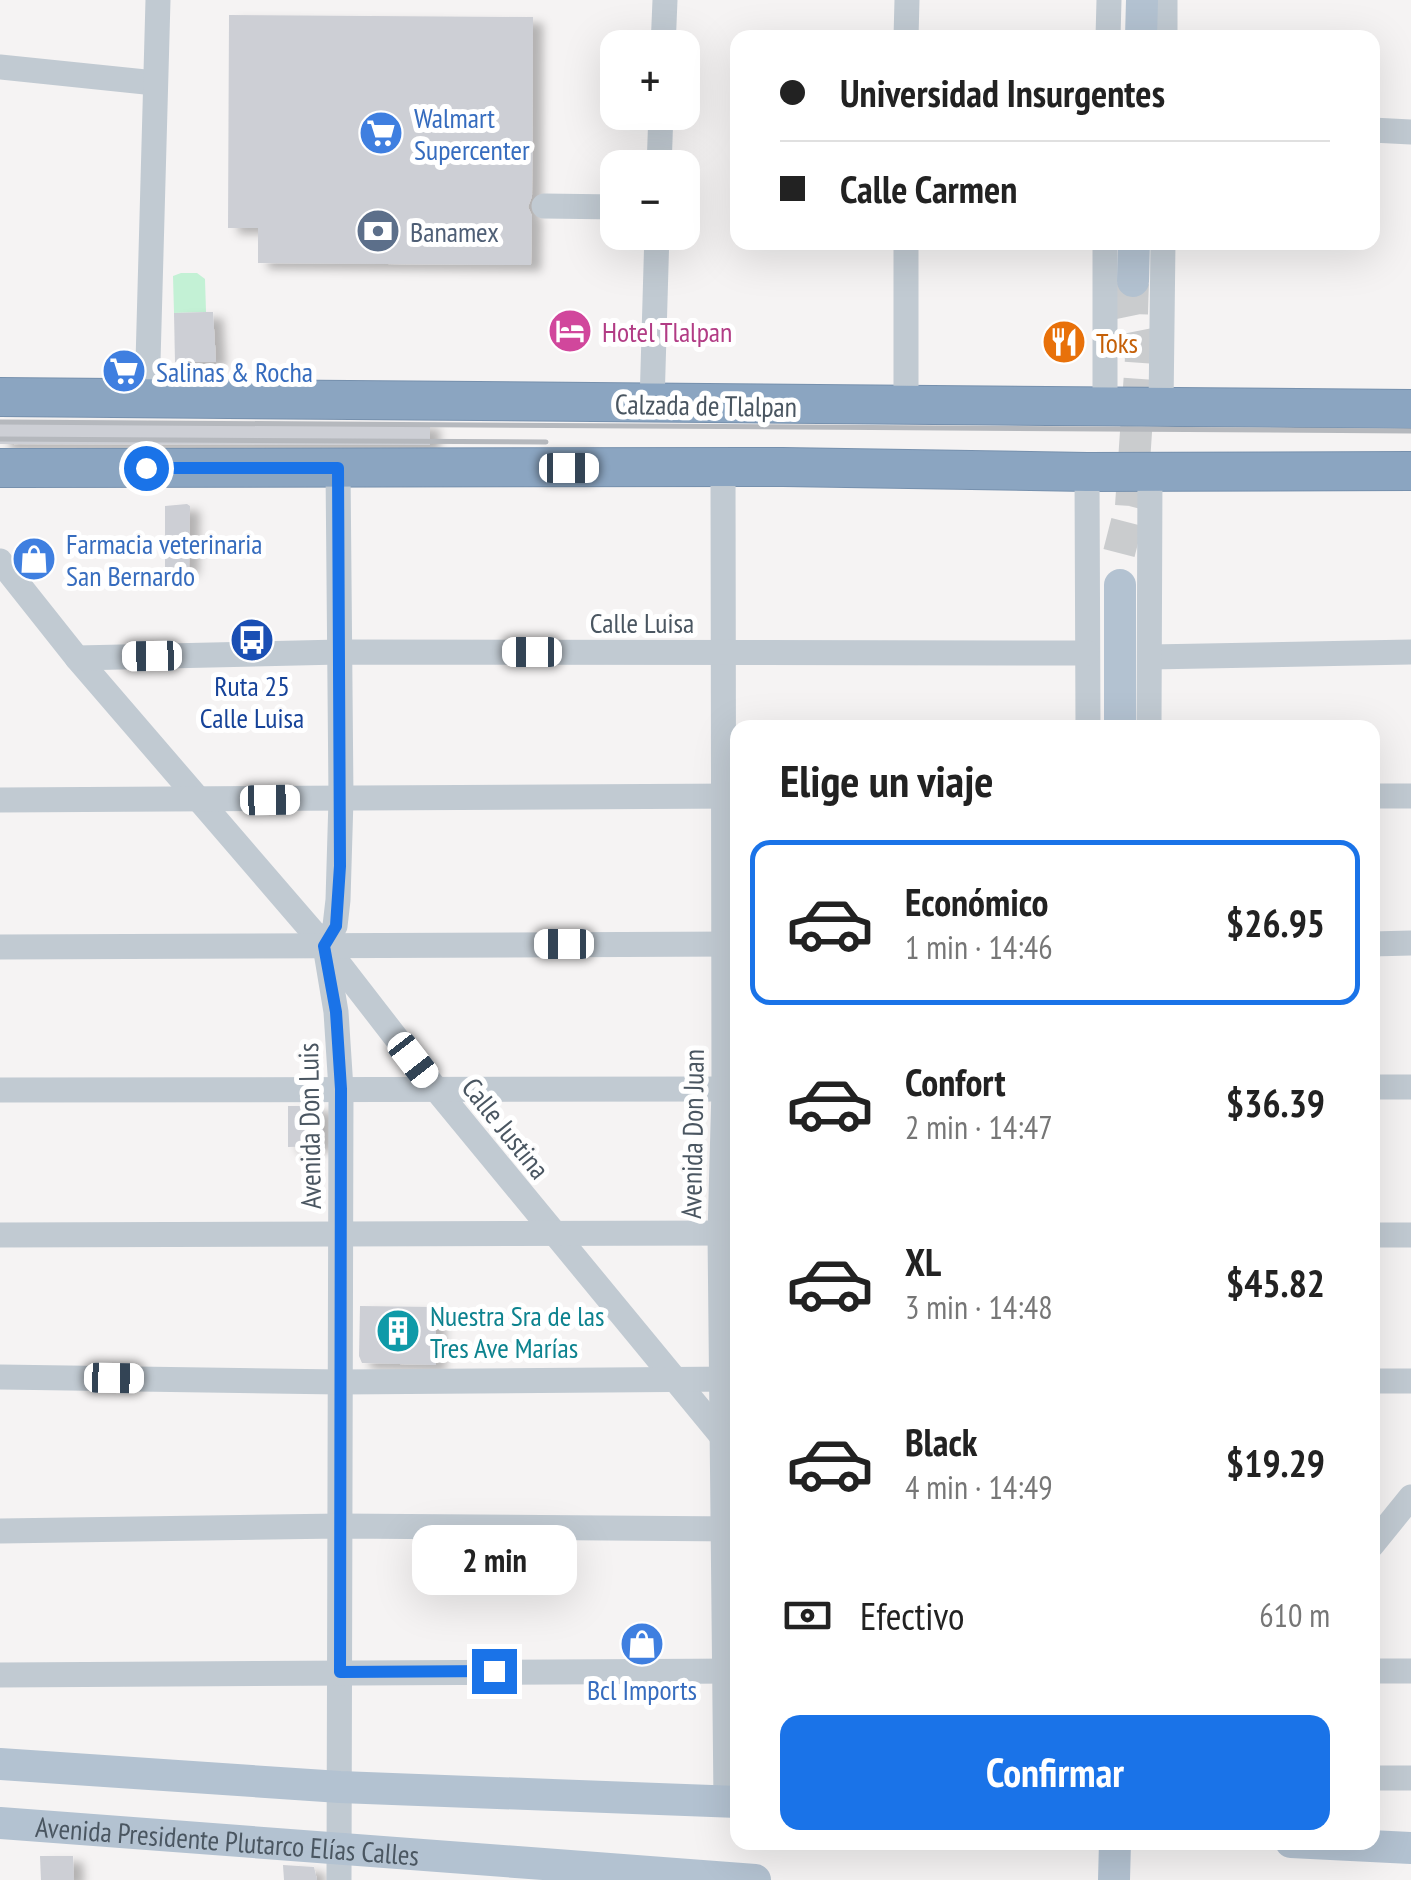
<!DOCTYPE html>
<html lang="es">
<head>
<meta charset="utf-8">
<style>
  :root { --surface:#fff; --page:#f6f6f6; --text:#222; --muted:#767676; --line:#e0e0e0; --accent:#1a73e8 }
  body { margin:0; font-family:"PT Sans Narrow",sans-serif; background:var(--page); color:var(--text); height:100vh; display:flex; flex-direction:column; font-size:38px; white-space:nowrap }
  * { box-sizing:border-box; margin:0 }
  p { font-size:32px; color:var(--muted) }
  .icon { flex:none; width:55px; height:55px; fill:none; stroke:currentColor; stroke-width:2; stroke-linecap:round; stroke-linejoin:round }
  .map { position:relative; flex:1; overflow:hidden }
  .details { position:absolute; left:730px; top:720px; width:650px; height:1130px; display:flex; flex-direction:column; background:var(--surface); border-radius:20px; box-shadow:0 10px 40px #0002 }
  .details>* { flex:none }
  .top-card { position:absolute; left:730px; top:30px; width:650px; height:220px; border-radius:20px; box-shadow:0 10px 40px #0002; display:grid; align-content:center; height:220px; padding:0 50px; background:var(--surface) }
  .tools { position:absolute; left:600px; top:30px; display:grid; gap:20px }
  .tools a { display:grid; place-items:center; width:100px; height:100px; border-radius:20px; background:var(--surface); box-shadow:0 10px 40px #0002; font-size:50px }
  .end { position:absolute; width:45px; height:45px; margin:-22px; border:12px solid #1a73e8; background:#fff; box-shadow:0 0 0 5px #fff }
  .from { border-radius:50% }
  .bubble { position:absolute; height:70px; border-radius:20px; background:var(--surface); box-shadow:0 10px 40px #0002; font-size:32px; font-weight:800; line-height:70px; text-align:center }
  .car { position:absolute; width:30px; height:60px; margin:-30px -15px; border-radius:12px; box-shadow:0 0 8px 2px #0007; background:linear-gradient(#fff 24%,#345 0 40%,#fff 0 76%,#345 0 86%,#fff 0) }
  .top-card b { display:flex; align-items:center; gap:35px; height:95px; font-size:38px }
  .top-card b+b { border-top:2px solid var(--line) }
  .top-card i { width:25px; height:25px; background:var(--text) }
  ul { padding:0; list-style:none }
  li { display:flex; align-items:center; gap:30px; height:165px; margin:0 20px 15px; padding:0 30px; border:5px solid transparent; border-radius:20px }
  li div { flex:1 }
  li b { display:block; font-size:38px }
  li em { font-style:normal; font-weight:800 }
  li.current { border-color:var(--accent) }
  li>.icon { width:90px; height:90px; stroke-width:1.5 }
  h2 { padding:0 50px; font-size:45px; line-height:120px }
  .pay { display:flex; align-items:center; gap:25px; height:110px; padding:0 50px; font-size:38px }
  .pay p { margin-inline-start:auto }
  .button { display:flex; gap:20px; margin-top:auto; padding:20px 50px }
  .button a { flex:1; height:115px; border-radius:20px; background:var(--accent); color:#fff; font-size:40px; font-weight:800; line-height:115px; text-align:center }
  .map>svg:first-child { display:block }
  .green { fill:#c3f1d5 }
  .building { fill:#cdcfd5; filter:url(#shadow) }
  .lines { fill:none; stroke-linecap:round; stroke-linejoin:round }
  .major-tunnel { stroke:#caccce; stroke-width:32; stroke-dasharray:32 16; stroke-linecap:butt }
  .highway-casing { stroke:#7690ad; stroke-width:40 }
  .minor { stroke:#c1cad2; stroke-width:25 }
  .major { stroke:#b3c2d1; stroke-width:32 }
  .highway { stroke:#8ba5c1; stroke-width:38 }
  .rail { stroke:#b5b8bd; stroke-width:5 }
  .route { stroke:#1a73e8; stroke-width:12 }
  .labels { text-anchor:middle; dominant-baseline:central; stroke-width:10; stroke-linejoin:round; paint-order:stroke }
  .shop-label { font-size:28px; fill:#366cbe; stroke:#fff; text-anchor:start }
  .service-label { font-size:28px; fill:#4e5e75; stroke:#fff; text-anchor:start }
  .hotel-label { font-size:28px; fill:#b23c85; stroke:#fff; text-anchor:start }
  .food-label { font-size:28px; fill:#c56008; stroke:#fff; text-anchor:start }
  .street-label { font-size:28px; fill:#4a5661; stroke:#fff }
  .transit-label { font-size:28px; fill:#164399; stroke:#fff }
  .culture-label { font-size:28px; fill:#0d838f; stroke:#fff; text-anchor:start }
</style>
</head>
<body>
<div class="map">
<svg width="1411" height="1880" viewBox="0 0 1411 1880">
  <defs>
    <filter id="shadow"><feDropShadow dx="10" dy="6" stdDeviation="5" flood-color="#0004"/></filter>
  </defs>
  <rect width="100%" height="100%" fill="#f5f3f3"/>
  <path class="green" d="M181,273h16l8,6 1,33 -32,1 -1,-37z"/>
  <g class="building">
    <path d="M229,15l304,2 -1,179 -4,11 4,9 -1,49 -273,-2v-35h-30z"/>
    <path d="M206,312h7l3,50h-41l-1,-49z"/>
    <path d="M0,420l430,3v22l-430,-1z"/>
    <path d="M187,504l3,2 -1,63 -24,1v-64z"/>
    <path d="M288,1106h35v40l-35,1z"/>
    <path d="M360,1306l76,1v58l-74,-2 -3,-7z"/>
    <path d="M40,1856h33l1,24h-33z"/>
    <path d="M283,1865l31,2 3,13h-33z"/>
  </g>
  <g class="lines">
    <path class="major-tunnel" d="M1119,553l12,-47 10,-148 -9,-44 1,-33"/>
    <defs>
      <g id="highway">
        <path d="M0,397l1411,12"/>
        <path d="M0,468l783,-1 304,5 324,-1"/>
      </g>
    </defs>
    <use href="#highway" class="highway-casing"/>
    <g class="minor">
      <path d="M906,38l1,-38"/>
      <path d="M1108,38l1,-38"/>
      <path d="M1165,38v-38"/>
      <path d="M663,48l2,-48"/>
      <path d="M0,67l155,16"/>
      <path d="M1372,130l39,2"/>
      <path d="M659,168l2,-56"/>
      <path d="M544,206l74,1"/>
      <path d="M906,242v165"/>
      <path d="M147,398l11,-398"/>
      <path d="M652,404l5,-172"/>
      <path d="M1105,406v-164"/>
      <path d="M1161,407l2,-165"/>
      <path d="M338,467l3,332 -3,101 -3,26 -10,20 11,66 5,77 -2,791"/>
      <path d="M723,467l1,622 -4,144 6,568"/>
      <path d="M1087,472l1,256"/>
      <path d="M0,561l77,97 248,288 110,142 290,352"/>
      <path d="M1150,657l261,-5"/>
      <path d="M77,658l263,-6 747,1"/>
      <path d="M1149,728l1,-256"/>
      <path d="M1372,796h39"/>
      <path d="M0,800l738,-4"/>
      <path d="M1372,944l39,-1"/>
      <path d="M0,947l738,-3"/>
      <path d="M1372,1087h39"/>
      <path d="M0,1090l738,-1"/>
      <path d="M0,1235l738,-2"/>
      <path d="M1372,1235h39"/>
      <path d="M0,1377l340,5 395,-3"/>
      <path d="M1372,1381h39"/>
      <path d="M0,1531l340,-5 398,3"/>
      <path d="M1372,1545l39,-48"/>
      <path d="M1372,1671h39"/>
      <path d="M0,1675l738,-4"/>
      <path d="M1372,1778h39"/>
    </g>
    <g class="major">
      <path d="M1141,38l1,-38"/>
      <path d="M1133,281l1,-39"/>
      <path d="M1120,585v143"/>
      <path d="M0,1764l340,23 398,15"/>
      <path id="s1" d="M0,1823l755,57"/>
      <path d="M1291,1842l120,6"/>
      <path d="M1114,1880l1,-38"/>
    </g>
    <use href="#highway" class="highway"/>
    <g class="rail">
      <path d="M0,422l1411,9"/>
      <path d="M0,439l546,3"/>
    </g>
  </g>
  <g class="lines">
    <path class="route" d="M146,468h192l2,398 -4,60 -12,20 12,66 5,77 -1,583 154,-1"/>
  </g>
  <defs>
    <symbol id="supermarket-disc" viewBox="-11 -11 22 22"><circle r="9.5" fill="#3f7fe0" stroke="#fff"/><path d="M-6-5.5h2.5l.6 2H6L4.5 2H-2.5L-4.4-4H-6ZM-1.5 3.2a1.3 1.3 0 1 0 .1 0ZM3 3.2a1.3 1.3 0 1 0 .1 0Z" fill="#fff"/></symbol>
    <symbol id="bank-disc" viewBox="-11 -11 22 22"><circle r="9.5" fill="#5c6f8a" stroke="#fff"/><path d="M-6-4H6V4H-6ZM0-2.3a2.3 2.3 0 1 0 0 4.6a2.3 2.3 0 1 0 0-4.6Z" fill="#fff"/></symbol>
    <symbol id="hotel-disc" viewBox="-11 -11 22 22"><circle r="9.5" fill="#d1479c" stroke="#fff"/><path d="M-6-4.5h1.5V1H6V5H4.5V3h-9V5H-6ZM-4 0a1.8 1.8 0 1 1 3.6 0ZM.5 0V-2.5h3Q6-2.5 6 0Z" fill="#fff"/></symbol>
    <symbol id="restaurant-disc" viewBox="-11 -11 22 22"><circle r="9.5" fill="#e8710a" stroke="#fff"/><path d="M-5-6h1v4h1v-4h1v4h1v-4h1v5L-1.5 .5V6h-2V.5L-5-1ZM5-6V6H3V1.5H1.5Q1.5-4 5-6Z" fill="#fff"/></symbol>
    <symbol id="shop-disc" viewBox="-11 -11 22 22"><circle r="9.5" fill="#3f7fe0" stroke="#fff"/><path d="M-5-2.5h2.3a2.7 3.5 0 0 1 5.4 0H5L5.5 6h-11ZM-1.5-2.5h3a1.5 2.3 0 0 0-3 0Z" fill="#fff"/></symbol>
    <symbol id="bus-disc" viewBox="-11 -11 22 22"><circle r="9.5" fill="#1a4fb4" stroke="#fff"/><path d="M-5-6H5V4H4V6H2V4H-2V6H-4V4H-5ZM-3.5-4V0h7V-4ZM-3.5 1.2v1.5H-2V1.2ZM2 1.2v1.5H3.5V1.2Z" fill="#fff"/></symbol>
    <symbol id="building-disc" viewBox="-11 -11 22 22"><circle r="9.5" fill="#0f9aa8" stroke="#fff"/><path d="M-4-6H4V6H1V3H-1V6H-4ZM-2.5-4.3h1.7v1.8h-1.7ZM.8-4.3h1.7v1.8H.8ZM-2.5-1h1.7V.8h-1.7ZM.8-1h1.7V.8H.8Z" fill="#fff"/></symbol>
  </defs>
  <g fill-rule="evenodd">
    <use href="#supermarket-disc" x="356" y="108" width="50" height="50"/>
    <use href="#bank-disc" x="353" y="206" width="50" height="50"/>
    <use href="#hotel-disc" x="545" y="306" width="50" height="50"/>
    <use href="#restaurant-disc" x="1039" y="317" width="50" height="50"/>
    <use href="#supermarket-disc" x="99" y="346" width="50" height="50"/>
    <use href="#shop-disc" x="9" y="534" width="50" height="50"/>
    <use href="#bus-disc" x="227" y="615" width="50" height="50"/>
    <use href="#building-disc" x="373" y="1306" width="50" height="50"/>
    <use href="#shop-disc" x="617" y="1619" width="50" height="50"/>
  </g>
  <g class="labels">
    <g class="shop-label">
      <text x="414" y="117">Walmart<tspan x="414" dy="32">Supercenter</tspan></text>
      <text x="156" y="371">Salinas &amp; Rocha</text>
      <text x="66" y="543">Farmacia veterinaria<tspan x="66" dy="32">San Bernardo</tspan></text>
      <text x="642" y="1689" text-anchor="middle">Bcl Imports</text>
    </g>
    <g class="service-label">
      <text x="410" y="231">Banamex</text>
    </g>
    <g class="hotel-label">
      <text x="602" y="331">Hotel Tlalpan</text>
    </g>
    <g class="food-label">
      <text x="1096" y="342">Toks</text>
    </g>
    <g class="street-label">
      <text transform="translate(706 405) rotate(1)">Calzada de Tlalpan</text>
      <text x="642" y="622">Calle Luisa</text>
      <text transform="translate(309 1126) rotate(-91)">Avenida Don Luis</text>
      <text transform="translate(506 1128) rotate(51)">Calle Justina</text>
      <text transform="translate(692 1134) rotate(-89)">Avenida Don Juan</text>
      <text stroke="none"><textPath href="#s1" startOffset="228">Avenida Presidente Plutarco Elías Calles</textPath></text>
    </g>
    <g class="transit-label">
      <text x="252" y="685">Ruta 25<tspan x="252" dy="32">Calle Luisa</tspan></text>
    </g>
    <g class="culture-label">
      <text x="430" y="1315">Nuestra Sra de las<tspan x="430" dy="32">Tres Ave Marías</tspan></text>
    </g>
  </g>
</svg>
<div class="tools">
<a>+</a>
<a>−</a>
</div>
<i class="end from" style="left:146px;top:468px"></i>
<i class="end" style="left:494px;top:1671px"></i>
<div class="bubble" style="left:412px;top:1525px;width:165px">2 min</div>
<i class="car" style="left:569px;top:468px;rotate:90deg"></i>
<i class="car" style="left:532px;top:652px;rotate:270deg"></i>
<i class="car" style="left:152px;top:656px;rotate:269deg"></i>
<i class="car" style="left:270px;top:800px;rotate:89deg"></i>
<i class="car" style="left:564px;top:944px;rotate:270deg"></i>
<i class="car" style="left:413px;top:1060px;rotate:142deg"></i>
<i class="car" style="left:114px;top:1378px;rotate:91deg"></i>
<div class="top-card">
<b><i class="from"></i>Universidad Insurgentes</b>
<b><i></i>Calle Carmen</b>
</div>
<section class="details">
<h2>Elige un viaje</h2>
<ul>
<li class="current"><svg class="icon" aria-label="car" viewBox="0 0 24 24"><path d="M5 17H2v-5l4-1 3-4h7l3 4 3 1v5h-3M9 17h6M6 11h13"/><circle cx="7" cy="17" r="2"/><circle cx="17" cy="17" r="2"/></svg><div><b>Económico</b><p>1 min · 14:46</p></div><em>$26.95</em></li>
<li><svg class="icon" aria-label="car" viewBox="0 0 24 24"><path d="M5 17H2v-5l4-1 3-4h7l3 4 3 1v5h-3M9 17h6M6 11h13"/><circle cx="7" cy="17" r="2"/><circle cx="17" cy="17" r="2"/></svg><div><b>Confort</b><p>2 min · 14:47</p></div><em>$36.39</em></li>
<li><svg class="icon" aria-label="car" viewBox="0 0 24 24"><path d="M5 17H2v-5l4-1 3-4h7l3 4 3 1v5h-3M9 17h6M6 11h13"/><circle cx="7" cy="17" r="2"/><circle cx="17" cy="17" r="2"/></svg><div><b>XL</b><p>3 min · 14:48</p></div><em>$45.82</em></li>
<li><svg class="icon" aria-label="car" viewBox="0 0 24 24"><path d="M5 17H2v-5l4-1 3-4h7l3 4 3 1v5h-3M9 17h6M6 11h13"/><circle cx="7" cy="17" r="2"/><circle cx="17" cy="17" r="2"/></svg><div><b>Black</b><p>4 min · 14:49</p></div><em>$19.29</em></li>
</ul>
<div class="pay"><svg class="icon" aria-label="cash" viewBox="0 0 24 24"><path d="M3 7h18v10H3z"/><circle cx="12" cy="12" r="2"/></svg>Efectivo<p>610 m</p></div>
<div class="button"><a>Confirmar</a></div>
</section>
</div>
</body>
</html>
